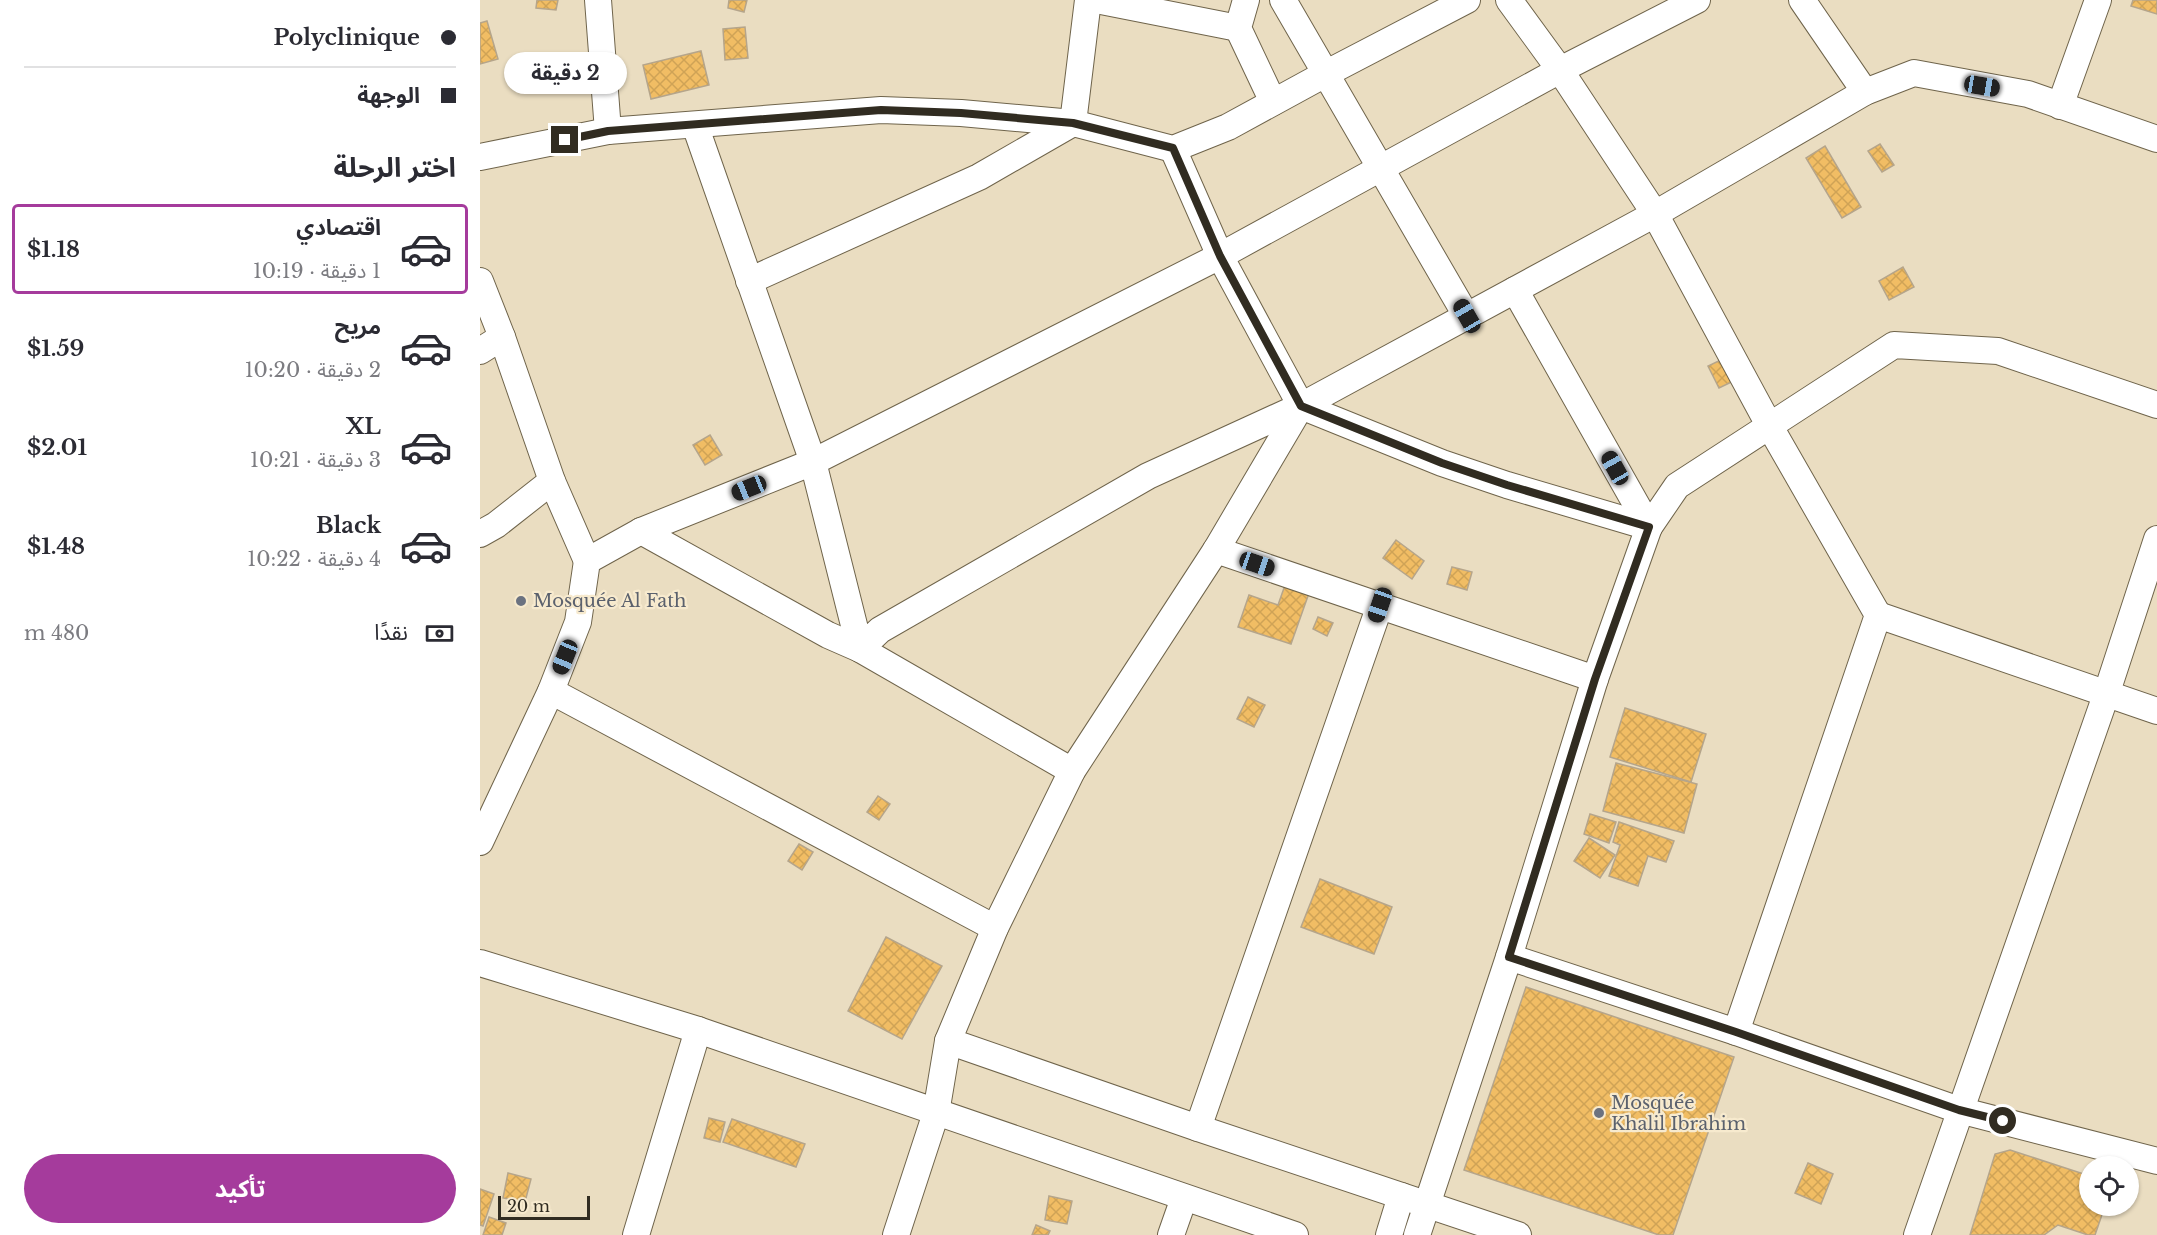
<!DOCTYPE html>
<html lang="ar">
<head>
<meta charset="utf-8">
<style>
  :root { --surface:#fff; --page:#f7f7f7; --text:#2b2b33; --muted:#7c7c81; --line:#e1e1e2; --accent:#a53b9c }
  body { margin:0; font-family:"Libre Baskerville","Noto Sans Arabic",serif; background:var(--page); color:var(--text); direction:rtl; height:100vh; display:flex; flex-direction:column; font-size:22px; white-space:nowrap }
  * { box-sizing:border-box; margin:0 }
  p { font-size:20px; color:var(--muted) }
  .icon { flex:none; width:33px; height:33px; fill:none; stroke:currentColor; stroke-width:2; stroke-linecap:round; stroke-linejoin:round }
  .map { position:relative; flex:1; overflow:hidden; direction:ltr }
  .sheet { display:flex; flex-direction:column; background:var(--surface); width:480px }
  .sheet>* { flex:none }
  .hud { display:grid; align-content:center; height:132px; padding:0 24px; background:var(--surface) }
  .tools { position:absolute; left:1599px; top:1156px; display:grid; gap:12px }
  .tools a { display:grid; place-items:center; width:60px; height:60px; border-radius:50%; background:var(--surface); box-shadow:0 2px 4px #0004; font-size:30px }
  .scale { position:absolute; left:18px; bottom:15px; width:92px; box-sizing:border-box; padding-left:6px; border:3px solid #312c21; border-top:0; font-size:16px; line-height:21px; white-space:nowrap; color:#312c21; -webkit-text-stroke:4px #f7eace; paint-order:stroke }
  .end { position:absolute; width:27px; height:27px; margin:-14px; border:8px solid #312c21; background:#fff; box-shadow:0 0 0 3px #fff }
  .from { border-radius:50% }
  .bubble { position:absolute; height:42px; border-radius:21px; background:var(--surface); box-shadow:0 2px 4px #0004; font-size:20px; font-weight:700; line-height:42px; text-align:center; direction:rtl }
  .car { position:absolute; width:18px; height:36px; margin:-18px -9px; border-radius:8px; box-shadow:0 0 4px 2px #0007; background:linear-gradient(#222 24%,#8ab4d8 0 40%,#222 0 76%,#8ab4d8 0 86%,#222 0) }
  .hud b { display:flex; align-items:center; gap:21px; height:57px; font-size:22px }
  .hud b+b { border-top:2px solid var(--line) }
  .hud i { width:15px; height:15px; background:var(--text) }
  ul { padding:0; list-style:none }
  li { display:flex; align-items:center; gap:18px; height:90px; margin:0 12px 9px; padding:0 12px; border:3px solid transparent; border-radius:6px }
  li div { flex:1 }
  li b { display:block; font-size:22px }
  li em { font-style:normal; font-weight:700 }
  li.on { border-color:var(--accent) }
  li>.icon { width:54px; height:54px; stroke-width:1.5 }
  h2 { padding:0 24px; font-size:27px; line-height:72px }
  .pay { display:flex; align-items:center; gap:15px; height:66px; padding:0 24px; font-size:22px }
  .pay p { margin-inline-start:auto }
  .action { display:flex; gap:12px; margin-top:auto; padding:12px 24px }
  .action a { flex:1; height:69px; border-radius:36px; background:var(--accent); color:#fff; font-size:24px; font-weight:700; line-height:69px; text-align:center }
  main { display:flex; flex:1; min-height:0 }
  .map>svg:first-child { display:block }
  .building { fill:url(#building-cross-hatch); stroke:#b5a58b; stroke-width:1.5 }
  .lines { fill:none; stroke-linecap:round; stroke-linejoin:round }
  .minor-casing { stroke:#6f644b; stroke-width:28 }
  .minor { stroke:#fff; stroke-width:26 }
  .route { stroke:#312c21; stroke-width:8 }
  .worship-dot { fill:#6b7280; stroke:#f7eace; stroke-width:2 }
  .labels { text-anchor:middle; dominant-baseline:central; stroke-width:4.5; stroke-linejoin:round; paint-order:stroke }
  .worship-label { font-size:18px; fill:#5b616d; stroke:#f7eace; text-anchor:start }
</style>
</head>
<body>
<main>
<div class="map">
<svg width="1677" height="1235" viewBox="0 0 1677 1235">
  <defs>
    <pattern id="building-cross-hatch" width="8" height="8" patternUnits="userSpaceOnUse" patternTransform="scale(1.5)"><rect width="8" height="8" fill="#f1bd64"/><path d="M0 0l8 8M0 8l8-8" fill="none" stroke="#cfa356"/></pattern>
  </defs>
  <rect width="100%" height="100%" fill="#eaddc1"/>
  <g class="building">
    <path d="M57,0h21l-2,10 -20,-2z"/>
    <path d="M249,0h18l-3,12 -16,-4z"/>
    <path d="M1653,0h24v14l-26,-8z"/>
    <path d="M7,21l11,38 -18,5v-41z"/>
    <path d="M265,27l3,31 -23,2 -2,-31z"/>
    <path d="M221,51l8,34 -58,14 -8,-34z"/>
    <path d="M1400,144l14,21 -12,7 -14,-21z"/>
    <path d="M1345,146l36,61 -19,11 -36,-60z"/>
    <path d="M1423,267l11,20 -25,13 -10,-19z"/>
    <path d="M1249,356l11,22 -21,10 -11,-22z"/>
    <path d="M230,435l12,20 -17,10 -12,-20z"/>
    <path d="M916,540l28,21 -12,18 -29,-21z"/>
    <path d="M972,567l20,5 -5,18 -20,-6z"/>
    <path d="M810,571l24,8 -23,65 -53,-17 11,-32 29,10z"/>
    <path d="M838,617l15,6 -6,13 -14,-7z"/>
    <path d="M768,697l17,8 -11,22 -17,-8z"/>
    <path d="M1145,708l81,26 -15,48 -81,-25z"/>
    <path d="M1136,763l81,21 -13,49 -81,-22z"/>
    <path d="M398,796l12,8 -11,16 -12,-8z"/>
    <path d="M1110,814l26,8 -7,21 -25,-9z"/>
    <path d="M1139,822l55,19 -8,21 -18,-6 -10,30 -29,-10 11,-31 -7,-3z"/>
    <path d="M1109,838l26,17 -15,23 -26,-17z"/>
    <path d="M319,844l14,8 -11,18 -14,-9z"/>
    <path d="M840,879l72,28 -18,47 -73,-27z"/>
    <path d="M406,937l56,29 -40,73 -54,-28z"/>
    <path d="M1046,987l208,70 -61,178h-14l-195,-65z"/>
    <path d="M229,1118l16,4 -5,20 -16,-4z"/>
    <path d="M252,1119l73,25 -9,23 -73,-25z"/>
    <path d="M1530,1150l80,26v30h15l-10,29h-7l-30,-10 -14,10h-74l25,-81z"/>
    <path d="M1328,1163l25,11 -12,30 -26,-11z"/>
    <path d="M28,1173l23,6 -6,23 -22,-4z"/>
    <path d="M0,1189l14,5 -11,32 -3,-1z"/>
    <path d="M569,1196l23,5 -5,23 -22,-4z"/>
    <path d="M9,1217l17,6 -4,12h-19z"/>
    <path d="M556,1225l14,6 -2,4h-16z"/>
  </g>
  <g class="lines">
    <defs>
      <g id="minor">
        <path d="M118,0l10,131"/>
        <path d="M616,0l142,28"/>
        <path d="M766,0l-8,28 35,74"/>
        <path d="M803,0l184,317"/>
        <path d="M1029,0l51,70 95,144 114,211 109,190 -142,417"/>
        <path d="M1322,0l63,92"/>
        <path d="M1580,106l38,-106"/>
        <path d="M215,125l118,337 47,187 20,-19 268,-154 153,-70 354,-192 210,-122 49,-19 114,21 129,45"/>
        <path d="M693,149l47,107 81,150 141,57 65,22 142,42"/>
        <path d="M0,157l128,-26 273,-21 80,3 112,10 100,26 55,-22 99,-54 140,-73"/>
        <path d="M0,281l22,56 50,144 35,80"/>
        <path d="M269,281l230,-104 94,-54 15,-123"/>
        <path d="M1035,290l134,237"/>
        <path d="M0,351l22,-14"/>
        <path d="M161,531l187,104 32,14 212,122"/>
        <path d="M0,534l16,-9 56,-44"/>
        <path d="M736,550l379,129"/>
        <path d="M1398,615l279,96"/>
        <path d="M71,691l444,237"/>
        <path d="M0,842l71,-151 27,-69 9,-61 54,-30 172,-69 407,-206 340,-186 137,-70"/>
        <path d="M1029,957l227,75 223,78 198,51"/>
        <path d="M0,963l218,67 597,205"/>
        <path d="M468,1041l250,87 320,107"/>
        <path d="M718,1128l182,-523"/>
        <path d="M156,1235l62,-205"/>
        <path d="M416,1235l40,-122 12,-72 47,-113 77,-157 144,-221 85,-144"/>
        <path d="M691,1235l13,-37"/>
        <path d="M909,1235l12,-39"/>
        <path d="M937,1235l92,-278 86,-278 54,-152 28,-41 217,-141 104,6 159,54"/>
        <path d="M1437,1235l189,-540 51,-156"/>
      </g>
    </defs>
    <use href="#minor" class="minor-casing"/>
    <use href="#minor" class="minor"/>
  </g>
  <g class="lines">
    <path class="route" d="M85,140l43,-9 273,-21 80,3 112,10 100,25 47,108 81,150 141,57 65,22 142,42 -54,152 -86,278 227,75 223,78 44,11"/>
  </g>
  <g class="worship-dot">
    <circle cx="41" cy="601" r="6"/>
    <circle cx="1119" cy="1113" r="6"/>
  </g>
  <g class="labels">
    <g class="worship-label">
      <text x="53" y="601">Mosquée Al Fath</text>
      <text x="1131" y="1103">Mosquée<tspan x="1131" dy="21">Khalil Ibrahim</tspan></text>
    </g>
  </g>
</svg>
<div class="tools">
<a><svg class="icon" aria-label="locate" viewBox="0 0 24 24"><circle cx="12" cy="12" r="6"/><path d="M12 2v4M12 18v4M2 12h4M18 12h4"/></svg></a>
</div>
<div class="scale">20 m</div>
<i class="end from" style="left:1523px;top:1121px"></i>
<i class="end" style="left:85px;top:140px"></i>
<div class="bubble" style="left:24px;top:52px;width:123px">2 دقيقة</div>
<i class="car" style="left:1502px;top:86px;rotate:100deg"></i>
<i class="car" style="left:987px;top:316px;rotate:330deg"></i>
<i class="car" style="left:1135px;top:468px;rotate:331deg"></i>
<i class="car" style="left:269px;top:488px;rotate:248deg"></i>
<i class="car" style="left:777px;top:564px;rotate:109deg"></i>
<i class="car" style="left:900px;top:605px;rotate:199deg"></i>
<i class="car" style="left:85px;top:657px;rotate:202deg"></i>
</div>
<section class="sheet">
<div class="hud">
<b><i class="from"></i>Polyclinique</b>
<b><i></i>الوجهة</b>
</div>
<h2>اختر الرحلة</h2>
<ul>
<li class="on"><svg class="icon" aria-label="car" viewBox="0 0 24 24"><path d="M5 17H2v-5l4-1 3-4h7l3 4 3 1v5h-3M9 17h6M6 11h13"/><circle cx="7" cy="17" r="2"/><circle cx="17" cy="17" r="2"/></svg><div><b>اقتصادي</b><p>1 دقيقة · 10:19</p></div><em>$1.18</em></li>
<li><svg class="icon" aria-label="car" viewBox="0 0 24 24"><path d="M5 17H2v-5l4-1 3-4h7l3 4 3 1v5h-3M9 17h6M6 11h13"/><circle cx="7" cy="17" r="2"/><circle cx="17" cy="17" r="2"/></svg><div><b>مريح</b><p>2 دقيقة · 10:20</p></div><em>$1.59</em></li>
<li><svg class="icon" aria-label="car" viewBox="0 0 24 24"><path d="M5 17H2v-5l4-1 3-4h7l3 4 3 1v5h-3M9 17h6M6 11h13"/><circle cx="7" cy="17" r="2"/><circle cx="17" cy="17" r="2"/></svg><div><b>XL</b><p>3 دقيقة · 10:21</p></div><em>$2.01</em></li>
<li><svg class="icon" aria-label="car" viewBox="0 0 24 24"><path d="M5 17H2v-5l4-1 3-4h7l3 4 3 1v5h-3M9 17h6M6 11h13"/><circle cx="7" cy="17" r="2"/><circle cx="17" cy="17" r="2"/></svg><div><b>Black</b><p>4 دقيقة · 10:22</p></div><em>$1.48</em></li>
</ul>
<div class="pay"><svg class="icon" aria-label="cash" viewBox="0 0 24 24"><path d="M3 7h18v10H3z"/><circle cx="12" cy="12" r="2"/></svg>نقدًا<p>480 m</p></div>
<div class="action"><a>تأكيد</a></div>
</section>
</main>
</body>
</html>
